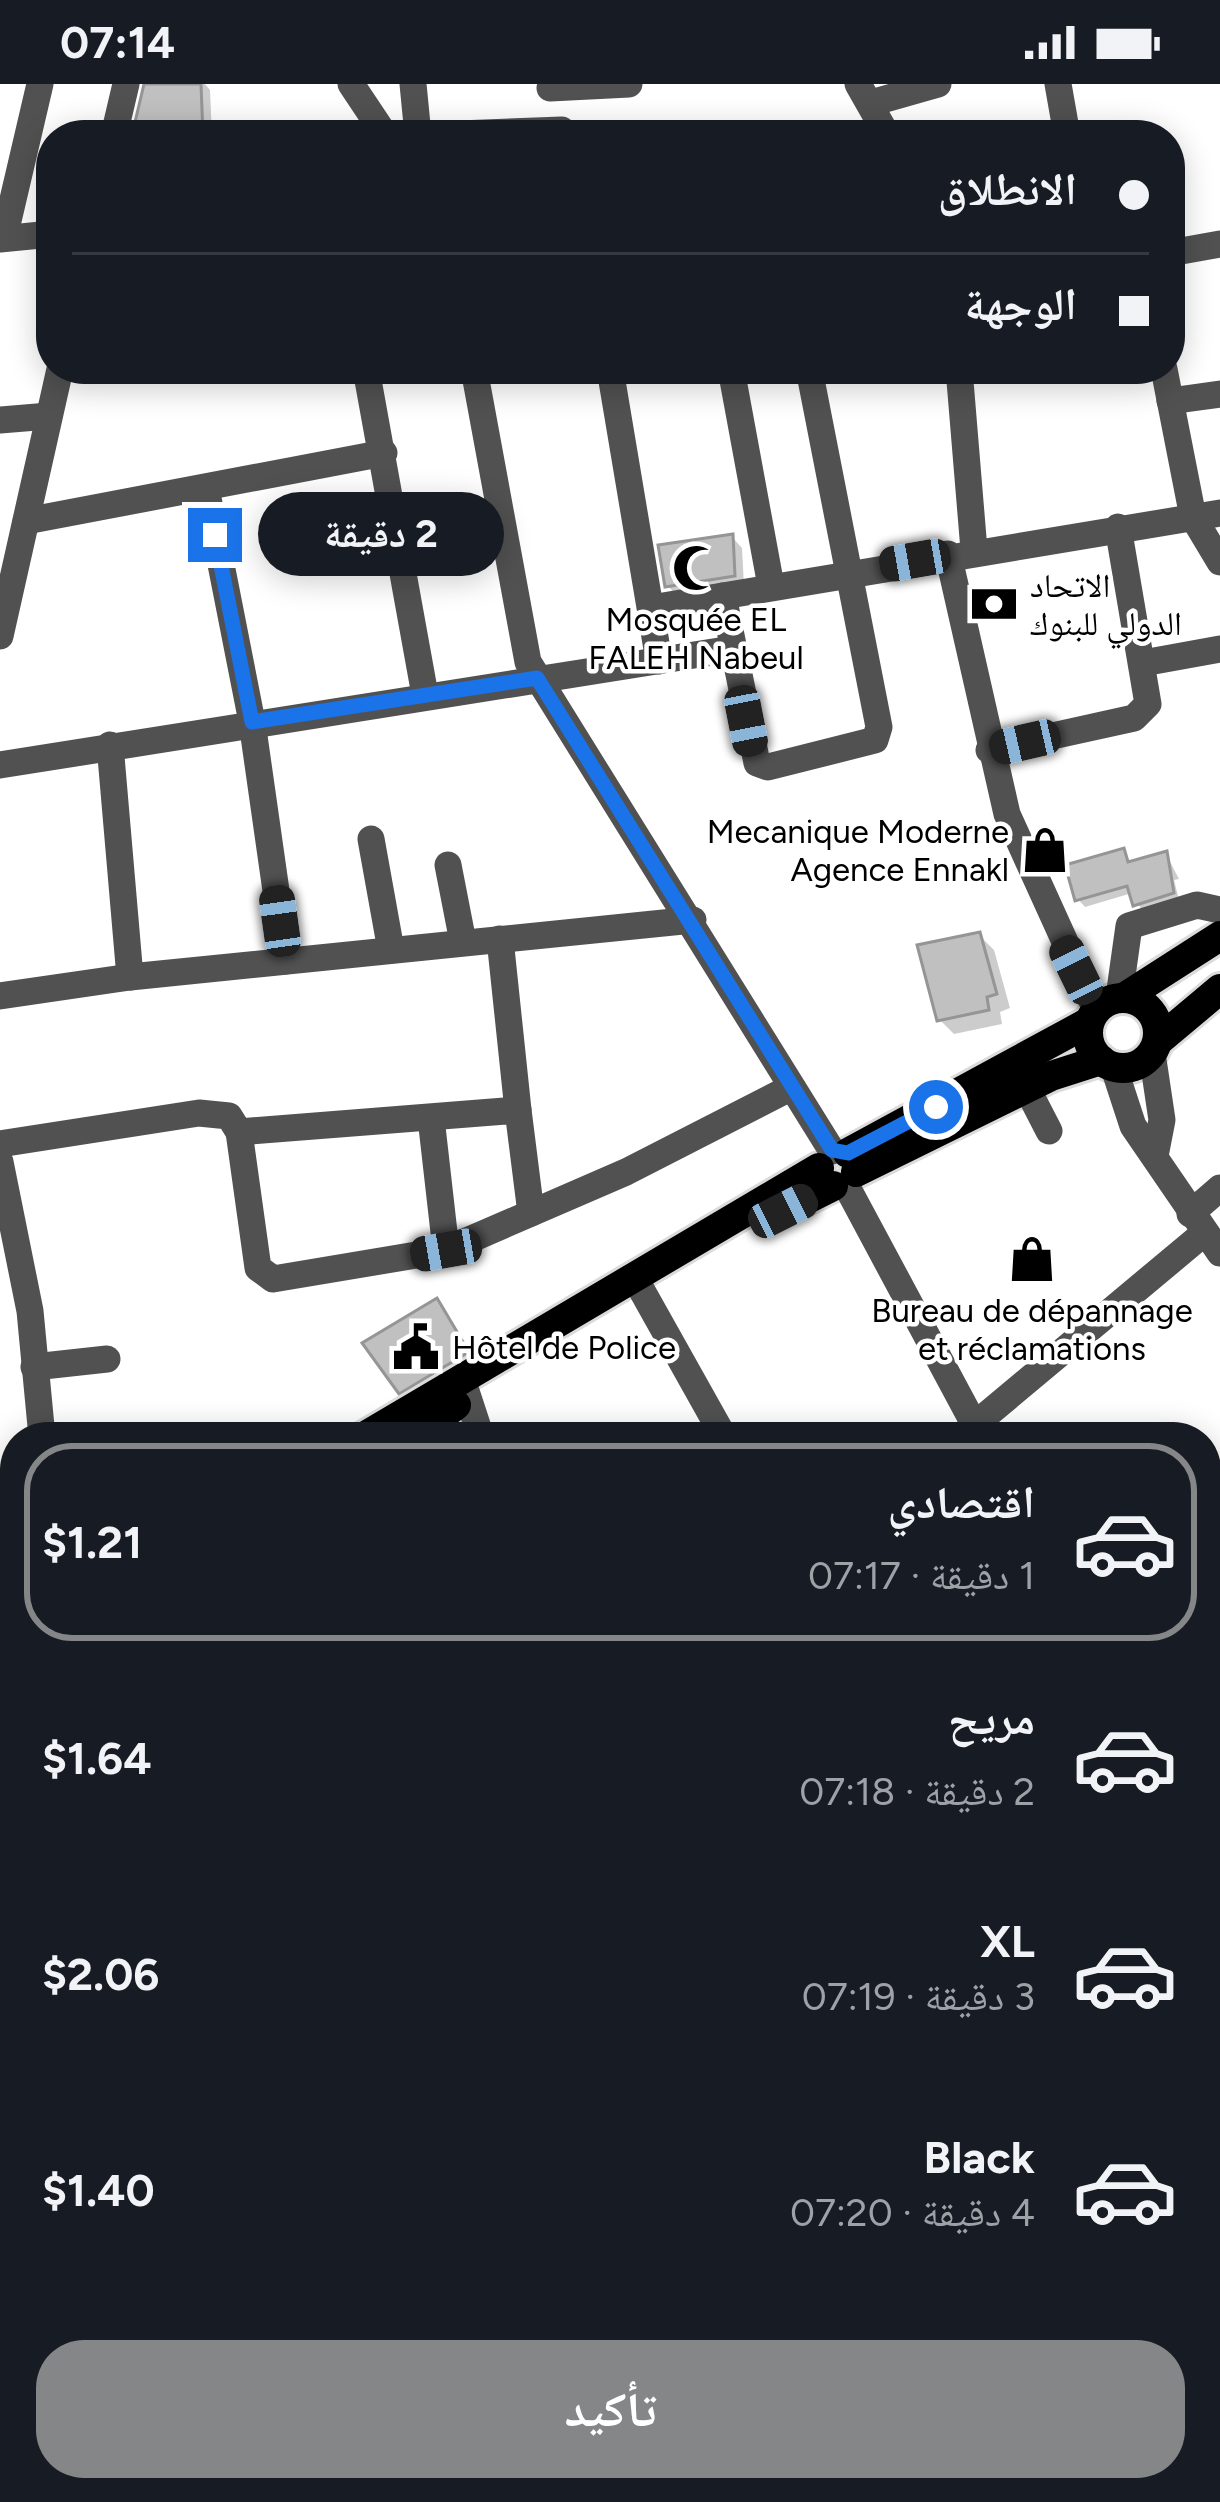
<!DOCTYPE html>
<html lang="ar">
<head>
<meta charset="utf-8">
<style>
  :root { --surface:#171b24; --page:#20242c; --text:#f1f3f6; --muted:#9ea1a6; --line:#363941; --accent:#858687 }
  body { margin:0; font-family:Figtree,"Noto Naskh Arabic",sans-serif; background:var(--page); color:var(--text); direction:rtl; height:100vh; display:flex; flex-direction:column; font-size:45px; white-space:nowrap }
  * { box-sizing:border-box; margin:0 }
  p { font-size:39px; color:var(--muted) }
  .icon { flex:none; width:66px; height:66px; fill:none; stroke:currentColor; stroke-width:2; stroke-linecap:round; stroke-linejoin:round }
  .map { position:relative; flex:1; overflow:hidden; direction:ltr }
  .drawer { position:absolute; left:0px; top:1338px; width:1221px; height:1080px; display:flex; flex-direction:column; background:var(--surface); border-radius:48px 48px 0 0; box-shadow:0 6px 30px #0003; direction:rtl }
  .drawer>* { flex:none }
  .hud { position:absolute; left:36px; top:36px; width:1149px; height:264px; border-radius:48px; box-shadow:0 6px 30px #0003; direction:rtl; display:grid; align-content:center; height:264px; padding:0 36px; background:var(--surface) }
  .end { position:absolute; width:54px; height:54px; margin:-27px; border:15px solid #1a73e8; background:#fff; box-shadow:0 0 0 6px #fff }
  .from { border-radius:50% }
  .bubble { position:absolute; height:84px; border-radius:42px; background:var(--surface); box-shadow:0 6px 30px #0003; font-size:39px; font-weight:700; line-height:84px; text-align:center; direction:rtl }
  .car { position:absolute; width:36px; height:72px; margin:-36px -18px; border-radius:15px; box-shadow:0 0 9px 3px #0007; background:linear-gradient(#222 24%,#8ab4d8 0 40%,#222 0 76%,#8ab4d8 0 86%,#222 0) }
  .hud b { display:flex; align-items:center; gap:42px; height:114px; font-size:45px }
  .hud b+b { border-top:3px solid var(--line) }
  .hud i { width:30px; height:30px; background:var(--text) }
  ul { padding:21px 0 0; list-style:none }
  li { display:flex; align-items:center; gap:36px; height:198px; margin:0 24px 18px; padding:0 12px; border:6px solid transparent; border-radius:48px }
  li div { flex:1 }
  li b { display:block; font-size:45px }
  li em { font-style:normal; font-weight:700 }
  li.active { border-color:var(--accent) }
  li>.icon { width:108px; height:108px; stroke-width:1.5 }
  .button { display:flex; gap:24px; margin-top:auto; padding:24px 36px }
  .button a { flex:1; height:138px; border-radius:48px; background:var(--accent); color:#fff; font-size:48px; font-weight:700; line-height:138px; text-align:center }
  .status { display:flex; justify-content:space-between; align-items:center; height:84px; padding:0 60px; background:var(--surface); direction:ltr }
  .status svg { height:33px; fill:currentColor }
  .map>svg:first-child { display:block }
  .green { fill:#d8d8d8 }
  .shadow { fill:#0003 }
  .building { fill:#c0c0c0; stroke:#959595; stroke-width:3 }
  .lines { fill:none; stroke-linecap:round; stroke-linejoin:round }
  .major-casing { stroke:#dbdbdb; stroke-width:36 }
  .minor { stroke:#515151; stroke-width:27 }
  .major { stroke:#000; stroke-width:30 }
  .route { stroke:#1a73e8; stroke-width:15 }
  .labels { text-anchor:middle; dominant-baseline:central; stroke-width:9; stroke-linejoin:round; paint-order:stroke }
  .poi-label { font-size:33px; fill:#000; stroke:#fff; text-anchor:start }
</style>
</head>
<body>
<div class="status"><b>07:14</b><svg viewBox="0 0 49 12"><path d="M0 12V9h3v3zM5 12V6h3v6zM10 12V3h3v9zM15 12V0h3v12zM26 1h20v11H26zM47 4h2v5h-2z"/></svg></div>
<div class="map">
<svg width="1220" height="2418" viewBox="0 0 1220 2418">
  <rect width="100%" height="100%" fill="#fff"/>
  <path class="green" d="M1220,2090v328h-30l-1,-15h17v-44l14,-18 -14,-146v-104z"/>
  <g class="shadow">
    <path d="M147,0h58l5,6 2,45h-77z"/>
    <path d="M732,453l10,11 2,38 -66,11 -10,-11z"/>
    <path d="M1123,767l9,13 34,-10 13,25 -5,1 5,20 -36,12 -11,-19 -47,14 -7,-8z"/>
    <path d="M979,851l15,15 16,58 -10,4 2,12 -48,10 -14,-14z"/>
    <path d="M437,1218l44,66 -66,38 -14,-14z"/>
    <path d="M15,2104v30l-1,5 -7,-7 1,-27z"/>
  </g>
  <g class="building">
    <path d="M144,0h57l2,51h-71z"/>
    <path d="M733,450l2,42 -70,11 -7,-42z"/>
    <path d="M1124,764l4,14 39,-11 7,42 -41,13 -6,-20 -52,15 -10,-36z"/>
    <path d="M980,848l17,62 -10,3 2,13 -52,11 -20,-76z"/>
    <path d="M437,1214l32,54 -70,42 -37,-51z"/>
    <path d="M15,1908v67l-15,2v-68z"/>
  </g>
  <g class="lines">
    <defs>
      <g id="major">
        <path d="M1125,913l95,-61"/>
        <circle cx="1123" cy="949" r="35"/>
        <path d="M1158,957l62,-52"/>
        <path d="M848,1069l241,-131"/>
        <path d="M856,1088l195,-96 50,-16"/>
        <path d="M781,1128l52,-26"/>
        <path d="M364,1353l455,-269"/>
        <path d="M412,1353l44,-32"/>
        <path d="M0,1399l15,-1"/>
        <path d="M0,1583l15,-8"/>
      </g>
    </defs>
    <use href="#major" class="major-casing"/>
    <g class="minor">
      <path d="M351,0l34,51"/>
      <path d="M413,0l5,51"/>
      <path d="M858,0l29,51"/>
      <path d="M1058,0l9,51"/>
      <path d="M550,4l79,-4"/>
      <path d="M871,19l67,-19"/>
      <path d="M114,51l12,-51"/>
      <path d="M433,51l129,-5 2,5"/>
      <path d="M4,154l36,-154"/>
      <path d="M0,155l51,-5"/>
      <path d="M1170,169l50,-9"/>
      <path d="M366,285l59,326"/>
      <path d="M474,285l54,293 304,489"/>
      <path d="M610,285l49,292"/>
      <path d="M731,285l40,217"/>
      <path d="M959,285l15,181"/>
      <path d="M1164,285l29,148 27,45"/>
      <path d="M1170,317l50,-7"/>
      <path d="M0,336l49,-4"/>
      <path d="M206,404l46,234 34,239"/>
      <path d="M26,437l358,-68"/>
      <path d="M948,470l59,260 89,196"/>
      <path d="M723,512l34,167 11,4 107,-27 4,-13 -70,-358"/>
      <path d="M651,524l569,-95"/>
      <path d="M0,552l60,-267"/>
      <path d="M1143,579l77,-14"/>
      <path d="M110,661l20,232"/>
      <path d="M989,666l145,-32 14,-14 -30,-177"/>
      <path d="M0,681l732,-116"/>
      <path d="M371,755l20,111"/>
      <path d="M448,781l15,77"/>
      <path d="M500,855l18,171"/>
      <path d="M0,912l130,-19 563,-57"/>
      <path d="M1119,913l10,-71 68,-21 23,5"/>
      <path d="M1152,969l10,67 -7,36"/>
      <path d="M1114,984l19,58 87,127"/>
      <path d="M1018,987l31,60"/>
      <path d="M431,1034l15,132"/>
      <path d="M239,1048l19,136 15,11 173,-29 180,-78 164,-84"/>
      <path d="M0,1060l199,-31 30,3 10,16 279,-22 13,103"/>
      <path d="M0,1078l30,149 12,126"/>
      <path d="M846,1101l128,239 1,13"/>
      <path d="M1190,1130l30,-26"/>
      <path d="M636,1196l88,157"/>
      <path d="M34,1283l73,-8"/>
      <path d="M463,1298l18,55"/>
      <path d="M960,1353l243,-203"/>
      <path d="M0,1525h15"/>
      <path d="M0,1681l15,-2"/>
      <path d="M1206,1791l14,-1"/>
      <path d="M0,1799l15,-1"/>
      <path d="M1206,1920h14"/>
      <path d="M1206,2068l14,-1"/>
      <path d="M0,2152l15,-1"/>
      <path d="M1206,2237l10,98 -10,19"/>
      <path d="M0,2312l15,-2"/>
      <path d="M375,2403l1,15"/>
      <path d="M572,2403l2,11"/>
      <path d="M929,2403l1,15"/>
      <path d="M1017,2413l102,-10"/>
      <path d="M51,2418l1,-15"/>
      <path d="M234,2418l6,-10 67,-5"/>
      <path d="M453,2418v-15"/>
      <path d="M1170,2418l3,-15"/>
    </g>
    <use href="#major" class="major"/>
  </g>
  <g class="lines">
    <path class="route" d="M215,451l37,187 285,-44 295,472 16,3 88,-46"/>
  </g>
  <defs>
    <symbol id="mosque-bare" viewBox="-9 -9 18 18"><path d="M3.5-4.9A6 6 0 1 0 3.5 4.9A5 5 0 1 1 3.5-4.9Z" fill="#000" stroke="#fff" stroke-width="2.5" paint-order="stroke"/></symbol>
    <symbol id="bank-bare" viewBox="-9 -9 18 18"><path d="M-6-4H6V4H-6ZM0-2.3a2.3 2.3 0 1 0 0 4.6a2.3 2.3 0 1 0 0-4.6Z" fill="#000" stroke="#fff" stroke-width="2.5" paint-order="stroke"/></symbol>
    <symbol id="shop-bare" viewBox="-9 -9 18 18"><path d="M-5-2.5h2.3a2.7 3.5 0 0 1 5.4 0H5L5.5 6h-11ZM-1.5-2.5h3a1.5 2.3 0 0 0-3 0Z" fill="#000" stroke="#fff" stroke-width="2.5" paint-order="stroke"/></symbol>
    <symbol id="civic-bare" viewBox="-9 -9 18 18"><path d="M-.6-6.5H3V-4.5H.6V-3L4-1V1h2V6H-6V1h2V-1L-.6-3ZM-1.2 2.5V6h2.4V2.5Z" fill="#000" stroke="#fff" stroke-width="2.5" paint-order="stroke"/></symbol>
  </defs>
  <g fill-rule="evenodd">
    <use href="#mosque-bare" x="663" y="451" width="66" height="66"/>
    <use href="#bank-bare" x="961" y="487" width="66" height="66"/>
    <use href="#shop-bare" x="1012" y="733" width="66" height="66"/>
    <use href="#shop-bare" x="999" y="1142" width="66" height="66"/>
    <use href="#civic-bare" x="383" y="1230" width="66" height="66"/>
  </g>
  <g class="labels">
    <g class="poi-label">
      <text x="1030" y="501">الاتحاد<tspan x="1030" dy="38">الدولي للبنوك</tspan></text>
      <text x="696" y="535" text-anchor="middle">Mosquée EL<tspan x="696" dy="38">FALEH Nabeul</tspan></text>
      <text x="1009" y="747" text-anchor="end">Mecanique Moderne<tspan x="1009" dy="38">Agence Ennakl</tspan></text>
      <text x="1032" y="1226" text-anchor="middle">Bureau de dépannage<tspan x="1032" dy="38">et réclamations</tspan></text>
      <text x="452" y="1263">Hôtel de Police</text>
    </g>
  </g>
</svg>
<i class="end from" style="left:936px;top:1023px"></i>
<i class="end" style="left:215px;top:451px"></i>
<div class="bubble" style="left:258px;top:408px;width:246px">2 دقيقة</div>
<i class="car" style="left:915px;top:476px;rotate:260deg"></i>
<i class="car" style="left:746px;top:637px;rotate:169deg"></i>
<i class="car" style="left:1025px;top:658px;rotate:257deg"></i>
<i class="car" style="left:280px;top:837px;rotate:352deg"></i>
<i class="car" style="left:1076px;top:886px;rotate:334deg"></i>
<i class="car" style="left:783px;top:1127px;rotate:63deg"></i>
<i class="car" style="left:446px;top:1166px;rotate:260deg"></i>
<div class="hud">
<b><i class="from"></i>الانطلاق</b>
<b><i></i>الوجهة</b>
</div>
<section class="drawer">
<ul>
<li class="active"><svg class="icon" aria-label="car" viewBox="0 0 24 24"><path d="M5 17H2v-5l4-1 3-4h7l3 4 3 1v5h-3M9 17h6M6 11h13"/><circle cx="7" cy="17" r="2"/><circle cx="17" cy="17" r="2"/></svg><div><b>اقتصادي</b><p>1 دقيقة · 07:17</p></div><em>$1.21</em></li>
<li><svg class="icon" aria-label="car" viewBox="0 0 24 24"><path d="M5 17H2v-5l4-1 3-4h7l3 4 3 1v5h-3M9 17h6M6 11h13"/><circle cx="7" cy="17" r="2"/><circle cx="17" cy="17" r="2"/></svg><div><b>مريح</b><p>2 دقيقة · 07:18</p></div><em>$1.64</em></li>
<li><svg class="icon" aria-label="car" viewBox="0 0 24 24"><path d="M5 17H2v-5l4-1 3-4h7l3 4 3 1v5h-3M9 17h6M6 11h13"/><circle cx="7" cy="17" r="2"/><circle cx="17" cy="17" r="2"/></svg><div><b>XL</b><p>3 دقيقة · 07:19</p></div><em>$2.06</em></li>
<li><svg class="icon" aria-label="car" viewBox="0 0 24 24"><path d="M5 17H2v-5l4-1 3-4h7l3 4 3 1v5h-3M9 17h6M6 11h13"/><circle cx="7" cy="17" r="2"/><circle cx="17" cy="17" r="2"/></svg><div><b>Black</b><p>4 دقيقة · 07:20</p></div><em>$1.40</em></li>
</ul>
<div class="button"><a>تأكيد</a></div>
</section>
</div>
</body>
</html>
